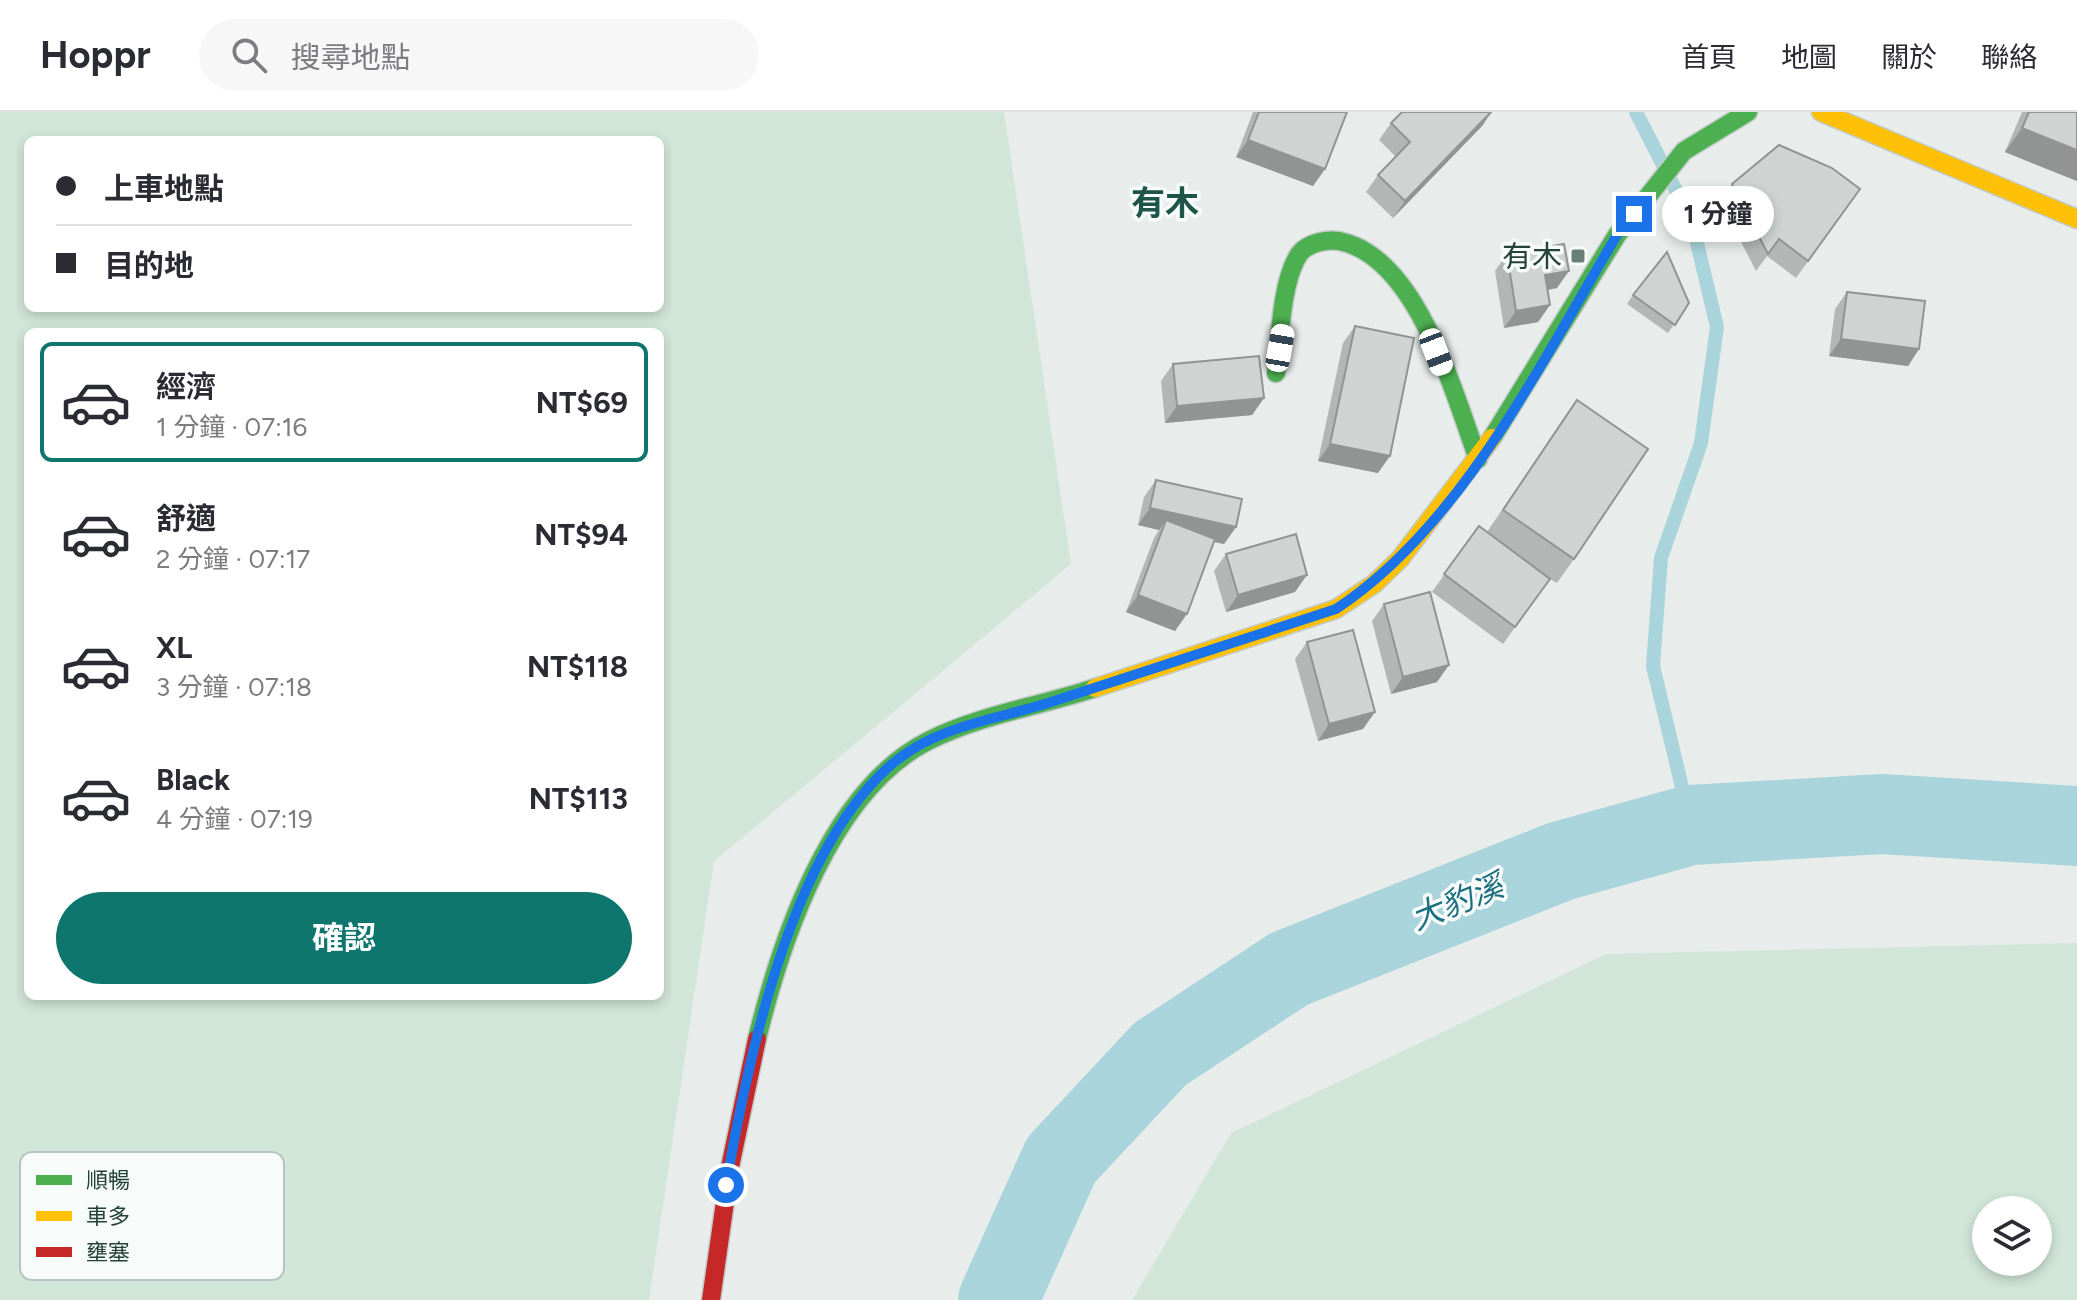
<!DOCTYPE html>
<html lang="zh-TW">
<head>
<meta charset="utf-8">
<style>
  :root { --surface:#fff; --page:#f7f7f7; --text:#2b2b33; --muted:#7c7c81; --line:#e1e1e2; --accent:#0f766e }
  body { margin:0; font-family:Figtree,"Noto Sans TC",sans-serif; background:var(--page); color:var(--text); height:100vh; display:flex; flex-direction:column; font-size:30px; white-space:nowrap }
  * { box-sizing:border-box; margin:0 }
  p { font-size:26px; color:var(--muted) }
  .icon { flex:none; width:44px; height:44px; fill:none; stroke:currentColor; stroke-width:2; stroke-linecap:round; stroke-linejoin:round }
  .map { position:relative; flex:1; overflow:hidden }
  .side { position:absolute; left:24px; top:216px; width:640px; height:672px; display:flex; flex-direction:column; background:var(--surface); border-radius:12px; box-shadow:0 4px 12px #0003 }
  .side>* { flex:none }
  .hud { position:absolute; left:24px; top:24px; width:640px; height:176px; border-radius:12px; box-shadow:0 4px 12px #0003; display:grid; align-content:center; height:176px; padding:0 32px; background:var(--surface) }
  .fabs { position:absolute; left:1972px; top:1084px; display:grid; gap:16px }
  .fabs a { display:grid; place-items:center; width:80px; height:80px; border-radius:50%; background:var(--surface); box-shadow:0 4px 12px #0003; font-size:40px }
  .end { position:absolute; width:36px; height:36px; margin:-18px; border:10px solid #1a73e8; background:#fff; box-shadow:0 0 0 4px #fff }
  .from { border-radius:50% }
  .bubble { position:absolute; height:56px; border-radius:28px; background:var(--surface); box-shadow:0 4px 12px #0003; font-size:26px; font-weight:700; line-height:56px; text-align:center }
  .car { position:absolute; width:24px; height:48px; margin:-24px -12px; border-radius:10px; box-shadow:0 0 6px 2px #0007; background:linear-gradient(#fff 24%,#345 0 40%,#fff 0 76%,#345 0 86%,#fff 0) }
  .hud b { display:flex; align-items:center; gap:28px; height:76px; font-size:30px }
  .hud b+b { border-top:2px solid var(--line) }
  .hud i { width:20px; height:20px; background:var(--text) }
  ul { padding:14px 0 0; list-style:none }
  li { display:flex; align-items:center; gap:24px; height:120px; margin:0 16px 12px; padding:0 16px; border:4px solid transparent; border-radius:12px }
  li div { flex:1 }
  li b { display:block; font-size:30px }
  li em { font-style:normal; font-weight:700 }
  li.active { border-color:var(--accent) }
  li>.icon { width:72px; height:72px; stroke-width:1.5 }
  .action { display:flex; gap:16px; margin-top:auto; padding:16px 32px }
  .action a { flex:1; height:92px; border-radius:48px; background:var(--accent); color:#fff; font-size:32px; font-weight:700; line-height:92px; text-align:center }
  header { display:flex; align-items:center; gap:48px; box-sizing:border-box; height:112px; padding:0 40px; background:var(--surface); border-bottom:2px solid var(--line) }
  header strong { font-size:38px }
  nav { display:flex; gap:44px; margin-inline-start:auto; font-size:28px }
  .search { width:560px; height:72px; background:var(--page); display:flex; align-items:center; gap:20px; box-sizing:border-box; padding:0 28px; border-radius:44px; color:var(--muted); font-size:30px }
  .map>svg:first-child { display:block }
  .green { fill:#d1e6d8; fill-rule:evenodd }
  .lines { fill:none; stroke-linecap:round; stroke-linejoin:round }
  .stream { stroke:#a9d4db; stroke-width:14 }
  .river { stroke:#a9d4db; stroke-width:80 }
  .fast-casing { stroke:#c3cbc8; stroke-width:21 }
  .slow-casing { stroke:#c3cbc8; stroke-width:21 }
  .jam-casing { stroke:#c3cbc8; stroke-width:21 }
  .fast { stroke:#4caf50; stroke-width:18 }
  .slow { stroke:#ffc107; stroke-width:18 }
  .jam { stroke:#c62828; stroke-width:18 }
  .wall { fill:#b2b6b5 }
  .shaded-wall { fill:#919493 }
  .building { fill:#cfd4d2; stroke:#919493; stroke-width:2 }
  .route { stroke:#1a73e8; stroke-width:10 }
  .poi-dot { fill:#697e78; stroke:#f7fbf9; stroke-width:3 }
  .labels { text-anchor:middle; dominant-baseline:central; stroke-width:7; stroke-linejoin:round; paint-order:stroke }
  .poi-label { font-size:30px; fill:#24423a; stroke:#f7fbf9; text-anchor:end }
  .water-label { font-size:32px; font-style:italic; fill:#1c6f80; stroke:#f7fbf9 }
  .quarter-label { font-size:34px; font-weight:bold; fill:#1f5548; stroke:#f7fbf9 }
  .key { fill:#f7fbf9; stroke:#b8c4c0; stroke-width:2 }
  .key-label { font-size:22px; fill:#24423a }
</style>
</head>
<body>
<header>
<strong>Hoppr</strong>
<div class="search"><svg class="icon" aria-label="search" viewBox="0 0 24 24"><circle cx="10" cy="10" r="6"/><path d="M15 15l6 6"/></svg>搜尋地點</div>
<nav><a>首頁</a><a>地圖</a><a>關於</a><a>聯絡</a></nav>
</header>
<div class="map">
<svg width="2077" height="1188" viewBox="0 0 2077 1188">
  <rect width="100%" height="100%" fill="#e8edeb"/>
  <g class="green">
    <path d="M0,0h1004l67,452 -357,297 -65,439h-649zM28,28h632v168h-632zM28,220h632v664h-632z"/>
    <path d="M2077,831v357h-945l99,-167 375,-179zM1986,1098h52v52h-52z"/>
  </g>
  <g class="lines">
    <path class="stream" d="M1636,0l56,110 25,105 -16,116 -40,115 -8,108 38,159"/>
    <path class="river" d="M998,1188l63,-140 99,-106 129,-85 272,-108 130,-36 191,-11 195,12"/>
    <defs>
      <g id="fast">
        <path d="M1276,261c4,-32 5,-94 24,-120 8,-10 27,-14 39,-12 78,15 115,153 139,218"/>
        <path d="M1492,326l125,-203 67,-84 64,-39"/>
        <path d="M757,927c24,-99 74,-249 171,-298 51,-26 112,-35 167,-53"/>
      </g>
      <g id="slow">
        <path d="M1821,0l256,107"/>
        <path d="M1095,576l241,-79 38,-25 26,-25 92,-121"/>
      </g>
      <path id="jam" d="M711,1188l19,-133 27,-128"/>
    </defs>
    <use href="#fast" class="fast-casing"/>
    <use href="#slow" class="slow-casing"/>
    <use href="#jam" class="jam-casing"/>
    <use href="#fast" class="fast"/>
    <use href="#slow" class="slow"/>
    <use href="#jam" class="jam"/>
  </g>
  <g class="wall">
    <path d="M1253,0h94l-22,57 -12,17 -77,-29z"/>
    <path d="M1402,0h90l-10,14 -89,92 -27,-26 12,-17 18,-18 -17,-17 12,-17z"/>
    <path d="M2022,0h55v69l-72,-29z"/>
    <path d="M1732,72l128,5 -64,89 -29,-22 -11,15 -36,-70z"/>
    <path d="M1507,142l50,34 -9,2 2,15 -12,17 -34,6 -9,-57z"/>
    <path d="M1847,180l72,57 -11,17 -79,-10 6,-47z"/>
    <path d="M1633,183l56,8 -21,30 -41,-29z"/>
    <path d="M1355,214l23,147 -60,-12 25,-118z"/>
    <path d="M1173,252l91,34 -12,17 -87,8 -4,-42z"/>
    <path d="M1560,312l14,135 -17,24 -7,-4 -47,65 -71,-52 47,-66 8,6z"/>
    <path d="M1156,368l80,47 -12,17 -10,-2 -39,89 -49,-19 28,-74 5,-8 -21,-5 6,-28z"/>
    <path d="M1226,442l69,38 -69,20 -12,-41z"/>
    <path d="M1384,492l53,78 -46,12 -19,-73z"/>
    <path d="M1307,530l56,87 -45,12 -23,-82z"/>
  </g>
  <g class="shaded-wall">
    <path d="M1491,0l-9,14 -89,92 12,-17z"/>
    <path d="M2022,16l55,22v31l-72,-29z"/>
    <path d="M1248,28l77,29 -12,17 -77,-29z"/>
    <path d="M1569,159l-12,17 -24,4 12,-17z"/>
    <path d="M1550,193l-12,17 -34,6 12,-17z"/>
    <path d="M1841,227l78,10 -11,17 -79,-10z"/>
    <path d="M1264,286l-12,17 -87,8 12,-17z"/>
    <path d="M1330,332l60,12 -12,17 -60,-12z"/>
    <path d="M1150,396l86,19 -12,17 -62,-14 4,-10 -7,10 -21,-5z"/>
    <path d="M1307,463l-12,17 -69,20 12,-17z"/>
    <path d="M1138,483l49,19 -12,17 -49,-19z"/>
    <path d="M1449,553l-12,17 -46,12 12,-17z"/>
    <path d="M1375,600l-12,17 -45,12 11,-17z"/>
  </g>
  <g class="building">
    <path d="M1259,0h88l-22,57 -77,-29z"/>
    <path d="M1402,0h89l-86,89 -27,-26 32,-33 -19,-19z"/>
    <path d="M2029,0h48v38l-55,-22z"/>
    <path d="M1779,33l53,23 28,21 -52,72 -29,-22 -11,15 -36,-70z"/>
    <path d="M1564,132l5,27 -24,4 5,30 -34,6 -9,-57z"/>
    <path d="M1667,140l22,51 -14,22 -42,-30z"/>
    <path d="M1847,180l78,9 -6,48 -78,-10z"/>
    <path d="M1355,214l59,12 -24,118 -60,-12z"/>
    <path d="M1259,244l5,42 -87,8 -4,-42z"/>
    <path d="M1577,288l71,49 -74,110 -71,-49z"/>
    <path d="M1156,368l86,19 -6,28 -86,-19z"/>
    <path d="M1166,408l49,19 -28,75 -49,-19z"/>
    <path d="M1479,414l71,53 -35,48 -71,-53z"/>
    <path d="M1296,422l11,41 -69,20 -12,-41z"/>
    <path d="M1430,480l19,73 -46,12 -19,-73z"/>
    <path d="M1353,518l22,82 -46,12 -22,-82z"/>
  </g>
  <g class="lines">
    <path class="route" d="M726,1073c22,-126 64,-333 166,-421 44,-38 102,-44 156,-61 96,-31 192,-63 288,-94 126,-83 205,-247 281,-374l17,-21"/>
  </g>
  <rect class="poi-dot" x="1570" y="136" width="16" height="16" rx="4"/>
  <g class="labels">
    <g class="poi-label">
      <text x="1562" y="144">有木</text>
    </g>
    <g class="water-label">
      <text transform="translate(1457 790) rotate(-22)">大豹溪</text>
    </g>
    <g class="quarter-label">
      <text x="1165" y="91">有木</text>
    </g>
  </g>
  <rect x="20" y="1040" width="264" height="128" rx="12" class="key"/>
  <rect x="36" y="1063" width="36" height="10" fill="#4caf50"/>
  <rect x="36" y="1099" width="36" height="10" fill="#ffc107"/>
  <rect x="36" y="1135" width="36" height="10" fill="#c62828"/>
  <g class="key-label">
    <text x="86" y="1076">順暢</text>
    <text x="86" y="1112">車多</text>
    <text x="86" y="1148">壅塞</text>
  </g>
</svg>
<div class="fabs">
<a><svg class="icon" aria-label="layers" viewBox="0 0 24 24"><path d="M12 4l9 5-9 5-9-5zM3 14l9 5 9-5"/></svg></a>
</div>
<i class="end from" style="left:726px;top:1073px"></i>
<i class="end" style="left:1634px;top:102px"></i>
<div class="bubble" style="left:1662px;top:74px;width:112px">1 分鐘</div>
<i class="car" style="left:1280px;top:236px;rotate:10deg"></i>
<i class="car" style="left:1436px;top:240px;rotate:159deg"></i>
<div class="hud">
<b><i class="from"></i>上車地點</b>
<b><i></i>目的地</b>
</div>
<section class="side">
<ul>
<li class="active"><svg class="icon" aria-label="car" viewBox="0 0 24 24"><path d="M5 17H2v-5l4-1 3-4h7l3 4 3 1v5h-3M9 17h6M6 11h13"/><circle cx="7" cy="17" r="2"/><circle cx="17" cy="17" r="2"/></svg><div><b>經濟</b><p>1 分鐘 · 07:16</p></div><em>NT$69</em></li>
<li><svg class="icon" aria-label="car" viewBox="0 0 24 24"><path d="M5 17H2v-5l4-1 3-4h7l3 4 3 1v5h-3M9 17h6M6 11h13"/><circle cx="7" cy="17" r="2"/><circle cx="17" cy="17" r="2"/></svg><div><b>舒適</b><p>2 分鐘 · 07:17</p></div><em>NT$94</em></li>
<li><svg class="icon" aria-label="car" viewBox="0 0 24 24"><path d="M5 17H2v-5l4-1 3-4h7l3 4 3 1v5h-3M9 17h6M6 11h13"/><circle cx="7" cy="17" r="2"/><circle cx="17" cy="17" r="2"/></svg><div><b>XL</b><p>3 分鐘 · 07:18</p></div><em>NT$118</em></li>
<li><svg class="icon" aria-label="car" viewBox="0 0 24 24"><path d="M5 17H2v-5l4-1 3-4h7l3 4 3 1v5h-3M9 17h6M6 11h13"/><circle cx="7" cy="17" r="2"/><circle cx="17" cy="17" r="2"/></svg><div><b>Black</b><p>4 分鐘 · 07:19</p></div><em>NT$113</em></li>
</ul>
<div class="action"><a>確認</a></div>
</section>
</div>
</body>
</html>
